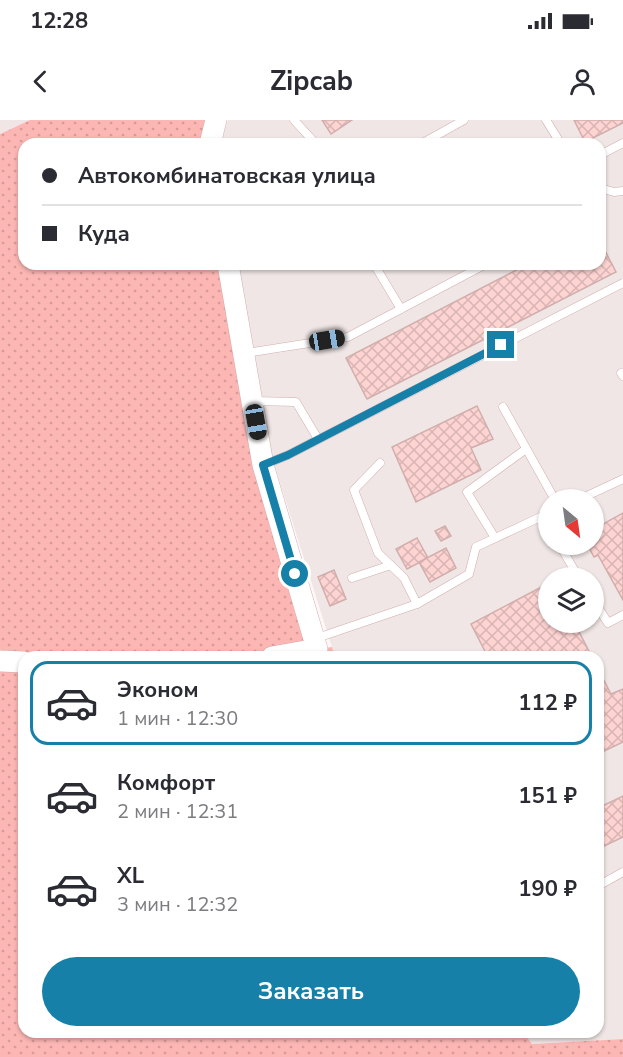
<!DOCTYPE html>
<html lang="ru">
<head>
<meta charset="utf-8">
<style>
  :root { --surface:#fff; --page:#f7f7f7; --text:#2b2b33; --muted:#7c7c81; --line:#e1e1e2; --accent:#1680a9 }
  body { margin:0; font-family:"Nunito Sans",sans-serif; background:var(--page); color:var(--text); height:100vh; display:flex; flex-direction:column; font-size:22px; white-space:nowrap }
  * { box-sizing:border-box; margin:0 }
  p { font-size:20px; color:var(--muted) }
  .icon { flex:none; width:33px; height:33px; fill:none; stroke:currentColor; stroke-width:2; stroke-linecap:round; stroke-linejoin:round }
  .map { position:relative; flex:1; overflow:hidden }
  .panel { position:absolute; left:18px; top:531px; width:586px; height:387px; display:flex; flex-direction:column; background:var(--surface); border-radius:18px; box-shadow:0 2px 4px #0004 }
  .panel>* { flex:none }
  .banner { position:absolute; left:18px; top:18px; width:588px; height:132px; border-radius:18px; box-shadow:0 2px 4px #0004; display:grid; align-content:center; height:132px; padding:0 24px; background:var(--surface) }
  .needle { width:39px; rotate:151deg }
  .tools { position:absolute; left:538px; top:369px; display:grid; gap:12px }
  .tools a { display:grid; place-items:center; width:66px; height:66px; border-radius:50%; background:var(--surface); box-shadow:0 2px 4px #0004; font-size:30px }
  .end { position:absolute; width:27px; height:27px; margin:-14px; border:8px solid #1680a9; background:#fff; box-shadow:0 0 0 3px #fff }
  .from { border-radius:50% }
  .car { position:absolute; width:18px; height:36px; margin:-18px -9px; border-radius:8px; box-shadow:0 0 4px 2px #0007; background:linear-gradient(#222 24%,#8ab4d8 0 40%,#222 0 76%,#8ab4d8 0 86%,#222 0) }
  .banner b { display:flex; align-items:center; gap:21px; height:57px; font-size:22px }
  .banner b+b { border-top:2px solid var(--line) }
  .banner i { width:15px; height:15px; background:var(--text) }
  ul { padding:10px 0 0; list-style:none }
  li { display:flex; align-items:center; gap:18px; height:84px; margin:0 12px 9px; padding:0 12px; border:3px solid transparent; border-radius:18px }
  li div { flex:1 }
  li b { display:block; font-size:22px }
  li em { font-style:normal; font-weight:700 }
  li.selected { border-color:var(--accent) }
  li>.icon { width:54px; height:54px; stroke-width:1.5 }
  .action { display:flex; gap:12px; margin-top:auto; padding:12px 24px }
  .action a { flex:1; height:69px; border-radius:36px; background:var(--accent); color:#fff; font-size:24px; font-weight:700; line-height:69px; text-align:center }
  .status { display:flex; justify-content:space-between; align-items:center; height:42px; padding:0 30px; background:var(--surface); direction:ltr }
  .status svg { height:16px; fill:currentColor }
  header { display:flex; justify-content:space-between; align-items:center; height:78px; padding:0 24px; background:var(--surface); font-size:27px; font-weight:700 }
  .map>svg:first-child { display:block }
  .built { fill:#efe6e5; fill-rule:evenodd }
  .green { fill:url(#green-dots) }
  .building { fill:url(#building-cross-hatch); stroke:#d1aeac; stroke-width:1.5 }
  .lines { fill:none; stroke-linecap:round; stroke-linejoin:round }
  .lane-casing { stroke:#d2aead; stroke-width:9 }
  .secondary-casing { stroke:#d2aead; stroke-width:22 }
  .lane { stroke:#fff; stroke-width:8 }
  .secondary { stroke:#fff; stroke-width:21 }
  .route { stroke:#1680a9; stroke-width:8 }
</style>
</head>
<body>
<div class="status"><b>12:28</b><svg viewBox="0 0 49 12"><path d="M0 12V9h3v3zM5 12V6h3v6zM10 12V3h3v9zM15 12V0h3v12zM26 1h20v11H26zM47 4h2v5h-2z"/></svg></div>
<header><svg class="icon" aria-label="back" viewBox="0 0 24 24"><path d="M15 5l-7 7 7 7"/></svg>Zipcab<svg class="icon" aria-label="person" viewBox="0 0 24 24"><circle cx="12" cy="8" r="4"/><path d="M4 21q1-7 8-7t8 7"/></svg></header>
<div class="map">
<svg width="623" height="937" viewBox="0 0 623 937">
  <defs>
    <pattern id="green-dots" width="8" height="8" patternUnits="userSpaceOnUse" patternTransform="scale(1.5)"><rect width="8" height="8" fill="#fcb6b3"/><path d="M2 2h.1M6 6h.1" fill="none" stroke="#d89b99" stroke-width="1.8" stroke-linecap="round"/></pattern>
    <pattern id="building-cross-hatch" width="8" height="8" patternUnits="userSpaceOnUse" patternTransform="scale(1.5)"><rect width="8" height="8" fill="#fdd4d2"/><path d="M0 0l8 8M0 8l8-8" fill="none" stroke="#d8b5b3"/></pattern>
  </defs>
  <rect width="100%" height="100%" fill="#fff7f7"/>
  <g class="built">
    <path d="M0,0h30l-30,14z"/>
    <path d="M228,0h395v919l-91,5 -9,-12h75v-375h-263l-64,-203 -36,-190h365v-120h-379zM549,380h45v44h-45zM549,458h45v44h-45z"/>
  </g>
  <path class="green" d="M30,0h186l-6,24h-186v120h204l16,89 73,296 15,-2 3,10h-311v375h499l9,12 91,-5v18h-623v-923z"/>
  <g class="building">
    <path d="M322,0h30l-21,14z"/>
    <path d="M574,0h49v3l-38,19z"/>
    <path d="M600,121l16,31 -249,127 -21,-41 182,-94h72z"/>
    <path d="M477,286l16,33 -22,9 10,22 -65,32 -24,-55z"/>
    <path d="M623,393v87l-25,-45 -4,2 -7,-13h7v-15z"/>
    <path d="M445,406l6,10 -10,5 -6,-10z"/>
    <path d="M417,418l11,20 -21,11 -11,-20z"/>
    <path d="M446,428l10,20 -26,14 -11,-20z"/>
    <path d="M334,450l12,29 -16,7 -12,-29z"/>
    <path d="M549,463v39h25l18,35h-104l-17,-33z"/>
    <path d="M598,549l13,25 12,-5v53l-25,12z"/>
    <path d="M623,676v41l-25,12v-41z"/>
  </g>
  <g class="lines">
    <defs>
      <g id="lane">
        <path d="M294,0l22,24"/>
        <path d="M546,0l15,24"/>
        <path d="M421,24l43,-24"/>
        <path d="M600,35l23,-12"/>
        <path d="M600,68l14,4 9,-1"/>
        <path d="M374,144l27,45"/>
        <path d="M246,233l102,-16 138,-73"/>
        <path d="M621,253l2,3"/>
        <path d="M254,281l42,1 22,37"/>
        <path d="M503,287l52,93"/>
        <path d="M380,343l-26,27 24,63 26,25 13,26"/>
        <path d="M266,344l22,-9 335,-172"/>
        <path d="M578,380l45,-21"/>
        <path d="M542,396l7,12"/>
        <path d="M495,418l-28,-46 59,-43"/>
        <path d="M559,424l20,34"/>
        <path d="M352,458l39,-13"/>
        <path d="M594,481l14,22 15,-8"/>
        <path d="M317,518l100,-34 52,-30 7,-27 73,-34"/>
        <path d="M598,766l25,-14"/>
      </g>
      <g id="secondary">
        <path d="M210,24l6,-24"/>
        <path d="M228,144l35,201 54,184 -45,8"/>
        <path d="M0,541l24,1"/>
      </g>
    </defs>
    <use href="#lane" class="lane-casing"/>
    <use href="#secondary" class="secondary-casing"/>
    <use href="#lane" class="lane"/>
    <use href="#secondary" class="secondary"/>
  </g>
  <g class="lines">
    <path class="route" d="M295,454l-32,-109 25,-10 213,-110"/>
  </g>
</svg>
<div class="tools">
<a><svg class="needle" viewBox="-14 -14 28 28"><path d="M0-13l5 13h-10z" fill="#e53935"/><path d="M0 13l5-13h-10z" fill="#7c7c81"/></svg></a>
<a><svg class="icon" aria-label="layers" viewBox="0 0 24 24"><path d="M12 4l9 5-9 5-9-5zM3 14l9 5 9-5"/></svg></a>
</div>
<i class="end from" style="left:295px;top:454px"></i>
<i class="end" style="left:501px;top:225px"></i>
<i class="car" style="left:327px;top:220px;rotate:81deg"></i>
<i class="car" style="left:256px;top:302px;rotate:170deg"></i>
<div class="banner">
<b><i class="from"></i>Автокомбинатовская улица</b>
<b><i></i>Куда</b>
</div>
<section class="panel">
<ul>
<li class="selected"><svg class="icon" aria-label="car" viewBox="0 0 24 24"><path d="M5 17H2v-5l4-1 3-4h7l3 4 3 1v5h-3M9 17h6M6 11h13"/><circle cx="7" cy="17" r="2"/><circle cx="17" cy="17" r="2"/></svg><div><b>Эконом</b><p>1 мин · 12:30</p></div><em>112 ₽</em></li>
<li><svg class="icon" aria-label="car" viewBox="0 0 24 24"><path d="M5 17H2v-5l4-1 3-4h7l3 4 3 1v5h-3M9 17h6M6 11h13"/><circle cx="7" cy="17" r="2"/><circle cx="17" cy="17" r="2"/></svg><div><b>Комфорт</b><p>2 мин · 12:31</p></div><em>151 ₽</em></li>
<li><svg class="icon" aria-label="car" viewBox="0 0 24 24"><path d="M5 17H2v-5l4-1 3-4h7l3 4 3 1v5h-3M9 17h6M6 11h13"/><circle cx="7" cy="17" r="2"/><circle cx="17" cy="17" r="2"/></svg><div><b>XL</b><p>3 мин · 12:32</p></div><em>190 ₽</em></li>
</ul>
<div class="action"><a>Заказать</a></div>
</section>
</div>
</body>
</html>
